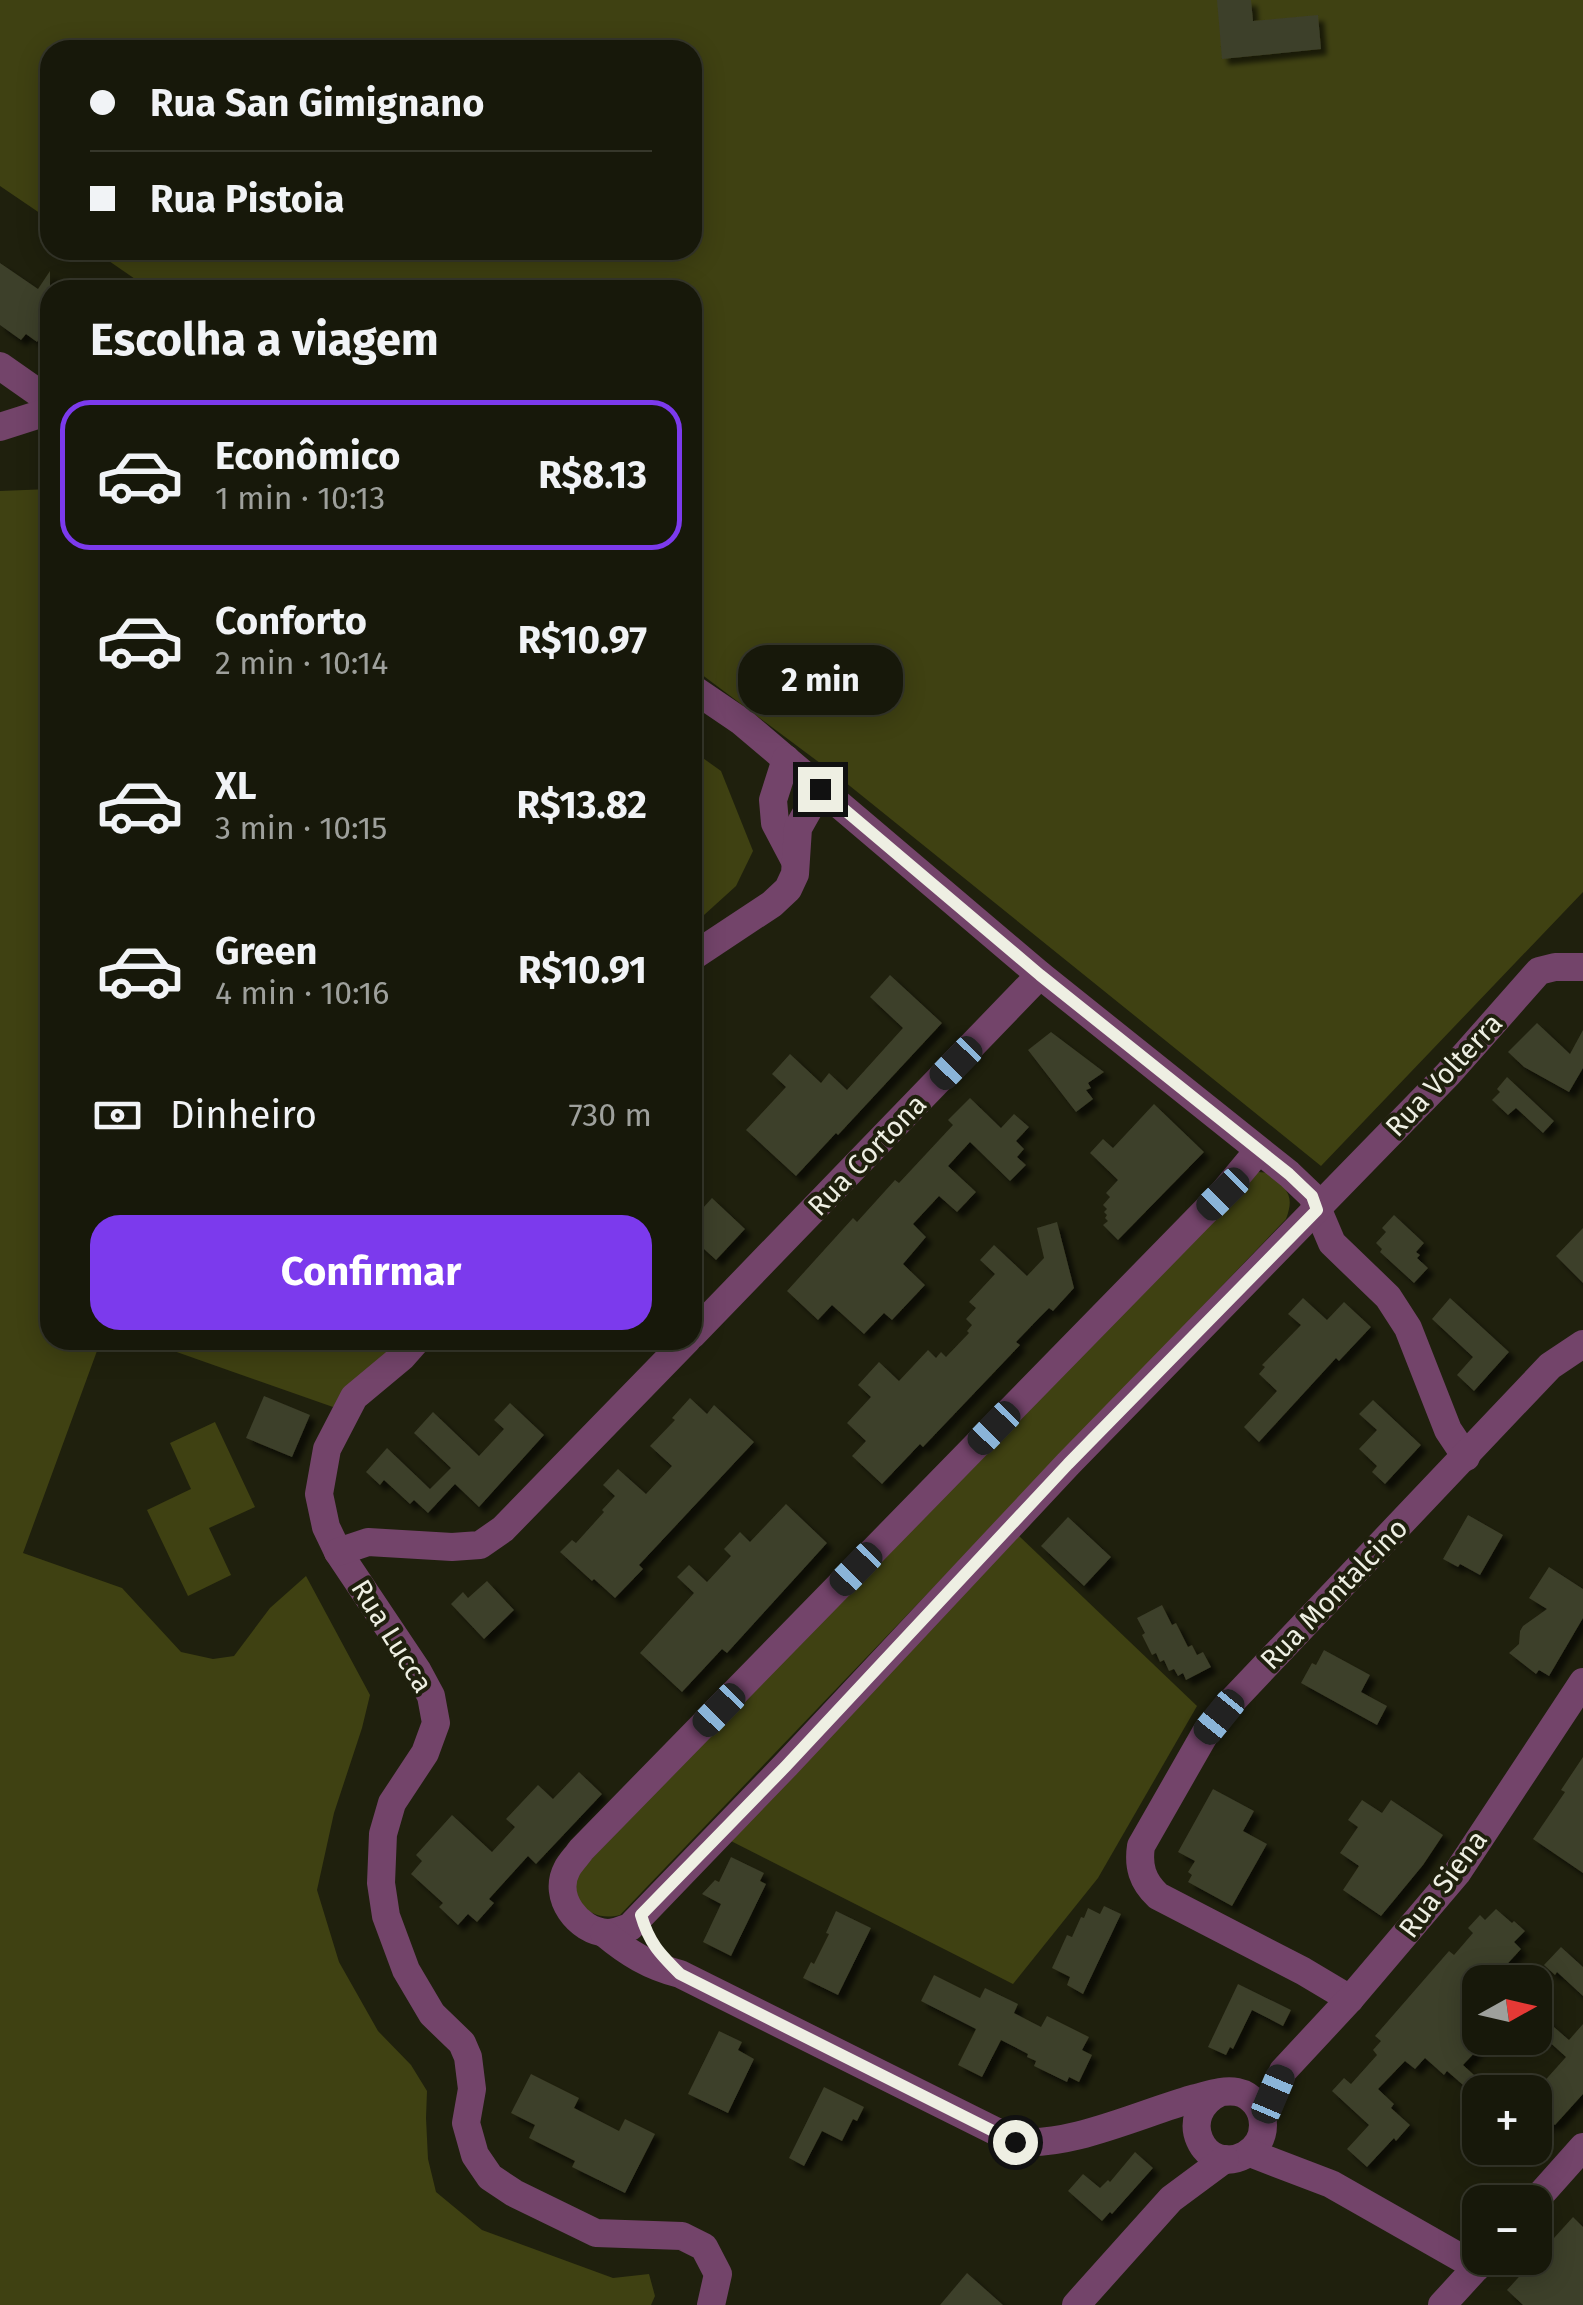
<!DOCTYPE html>
<html lang="pt">
<head>
<meta charset="utf-8">
<style>
  :root { --surface:#17180a; --page:#202113; --text:#f1f3f6; --muted:#9ea09c; --line:#36372b; --accent:#7c3aed }
  body { margin:0; font-family:"Fira Sans",sans-serif; background:var(--page); color:var(--text); height:100vh; display:flex; flex-direction:column; font-size:38px; white-space:nowrap }
  * { box-sizing:border-box; margin:0 }
  p { font-size:32px; color:var(--muted) }
  .icon { flex:none; width:55px; height:55px; fill:none; stroke:currentColor; stroke-width:2; stroke-linecap:round; stroke-linejoin:round }
  .map { position:relative; flex:1; overflow:hidden }
  .details { position:absolute; left:40px; top:280px; width:662px; height:1070px; display:flex; flex-direction:column; background:var(--surface); border-radius:30px; box-shadow:0 5px 25px #0003,0 0 0 2px var(--line) }
  .details>* { flex:none }
  .top-card { position:absolute; left:40px; top:40px; width:662px; height:220px; border-radius:30px; box-shadow:0 5px 25px #0003,0 0 0 2px var(--line); display:grid; align-content:center; height:220px; padding:0 50px; background:var(--surface) }
  .needle { width:65px; rotate:82deg }
  .buttons { position:absolute; left:1462px; top:1965px; display:grid; gap:20px }
  .buttons a { display:grid; place-items:center; width:90px; height:90px; border-radius:20px; background:var(--surface); box-shadow:0 5px 25px #0003,0 0 0 2px var(--line); font-size:50px }
  .end { position:absolute; width:45px; height:45px; margin:-22px; border:12px solid #eeefe3; background:#111; box-shadow:0 0 0 5px #111 }
  .from { border-radius:50% }
  .bubble { position:absolute; height:70px; border-radius:30px; background:var(--surface); box-shadow:0 5px 25px #0003,0 0 0 2px var(--line); font-size:32px; font-weight:700; line-height:70px; text-align:center }
  .car { position:absolute; width:30px; height:60px; margin:-30px -15px; border-radius:12px; box-shadow:0 0 8px 2px #0007; background:linear-gradient(#222 24%,#8ab4d8 0 40%,#222 0 76%,#8ab4d8 0 86%,#222 0) }
  .top-card b { display:flex; align-items:center; gap:35px; height:95px; font-size:38px }
  .top-card b+b { border-top:2px solid var(--line) }
  .top-card i { width:25px; height:25px; background:var(--text) }
  ul { padding:0; list-style:none }
  li { display:flex; align-items:center; gap:30px; height:150px; margin:0 20px 15px; padding:0 30px; border:5px solid transparent; border-radius:30px }
  li div { flex:1 }
  li b { display:block; font-size:38px }
  li em { font-style:normal; font-weight:700 }
  li.selected { border-color:var(--accent) }
  li>.icon { width:90px; height:90px; stroke-width:1.5 }
  h2 { padding:0 50px; font-size:45px; line-height:120px }
  .pay { display:flex; align-items:center; gap:25px; height:110px; padding:0 50px; font-size:38px }
  .pay p { margin-inline-start:auto }
  .button { display:flex; gap:20px; margin-top:auto; padding:20px 50px }
  .button a { flex:1; height:115px; border-radius:30px; background:var(--accent); color:#fff; font-size:40px; font-weight:700; line-height:115px; text-align:center }
  .map>svg:first-child { display:block }
  .green { fill:#3f4112 }
  .building { fill:#3d3f2a; filter:url(#shadow) }
  .lines { fill:none; stroke-linecap:round; stroke-linejoin:round }
  .minor { stroke:#73446a; stroke-width:28 }
  .route { stroke:#eeefe3; stroke-width:12 }
  .labels { text-anchor:middle; dominant-baseline:central; stroke-width:8; stroke-linejoin:round; paint-order:stroke }
  .street-label { font-size:28px; fill:#eeefe3; stroke:#1f200d }
</style>
</head>
<body>
<div class="map">
<svg width="1583" height="2305" viewBox="0 0 1583 2305">
  <defs>
    <filter id="shadow"><feDropShadow dx="6" dy="6" stdDeviation="2.5" flood-color="#0009"/></filter>
  </defs>
  <rect width="100%" height="100%" fill="#1f200d"/>
  <g class="green">
    <path d="M0,0h1583v892l-262,274 -481,-388 -147,-110 -1,-378h-541l-58,-40h599v-200h-642v170l-50,-34z"/>
    <path d="M50,489v851h51l-78,213 99,35 59,64 32,7 21,-3 36,-48 36,-32 64,119 -8,33 -28,85 -17,77 22,72 39,69 33,34 16,26 -1,27 2,41 8,33 46,38 131,48 36,-4 6,22 -4,9h-651v-1814z"/>
    <path d="M693,751l28,20 32,80 -17,35 -43,39z"/>
    <path d="M1258,1172l13,1c16,18 24,22 15,46l-666,696c-17,4 -28,0 -41,-11l-5,-24 5,-8 668,-697z"/>
    <path d="M182,1340h218l-67,67 -162,-57z"/>
    <path d="M215,1422l40,85 -46,21 22,47 -43,21 -41,-86 44,-21 -21,-46z"/>
    <path d="M1018,1535l179,171 -99,172 -85,106 -286,-145z"/>
  </g>
  <g class="building">
    <path d="M1217,0h34l2,21 65,-6 3,34 -99,10z"/>
    <path d="M0,263l38,26 12,-18v53l-13,18 -11,-8 -5,6 -21,-15z"/>
    <path d="M890,975l52,48 -104,112 -2,-2 -40,43 -50,-46 40,-43 -14,-13 18,-20 31,29 8,-10 18,17 56,-62 -33,-31z"/>
    <path d="M1537,1023l33,31 13,-24v38l-14,24 -45,-25 -16,-15z"/>
    <path d="M1051,1032l53,40 -16,11 3,5 -5,2 7,9 -17,13 -48,-62z"/>
    <path d="M1507,1077l47,44 -11,12 -27,-25 -8,7 -16,-15 8,-8 -3,-3z"/>
    <path d="M970,1098l31,30 13,-14 15,13 -13,14 8,8 -7,8 9,8 -16,16 -40,-39 -22,24 28,26 -19,20 -18,-16 -26,28 13,13 -23,27 22,21 -33,35 -8,-7 -20,21 -32,-29 -14,15 -31,-29 66,-73 4,4 38,-42 4,3 54,-58 -5,-5z"/>
    <path d="M1154,1104l50,48 -86,88 -15,-15 5,-4 -3,-3 2,-3 -3,-3 3,-3 -4,-4 7,-8 -4,-4 12,-13 -28,-27 13,-14 10,9z"/>
    <path d="M712,1198l33,31 -29,31 -24,-22v-18z"/>
    <path d="M1394,1215l30,28 -8,9 4,3 -3,3 11,10 -14,15 -34,-31 2,-3 -6,-6 10,-11 -4,-4z"/>
    <path d="M1057,1222l17,66 -21,23 -4,-3 -9,9 -24,25 4,3 -18,19 -79,83 -3,-3 -38,40 -30,-28 14,-15 -19,-18 24,-26 -13,-12 21,-23 20,19 29,-31 8,8 5,-6 5,5 23,-24 -2,-2 5,-6 -6,-6 10,-11 -7,-6 26,-28 -15,-14 14,-15 33,31 17,-18 -7,-30z"/>
    <path d="M1583,1228v55l-27,-27z"/>
    <path d="M1303,1298l24,22 17,-18 27,25 -32,34 -3,-3 -77,84 -15,-15 33,-36 -18,-17 6,-7 -3,-2 39,-40 -13,-11z"/>
    <path d="M1450,1298l59,54 -35,39 -17,-16 16,-18 -41,-38z"/>
    <path d="M264,1396l46,19 -18,42 -46,-19z"/>
    <path d="M690,1398l17,16 7,-9 40,37 -115,123 4,4 -28,29 -21,-19 -2,2 -32,-29 12,-12 4,3 28,-31 -2,-2 13,-14 -12,-11 15,-16 28,25 26,-28 -22,-20 25,-26 -3,-2z"/>
    <path d="M1373,1400l48,45 -36,39 -13,-12 5,-6 -18,-17 18,-19 -18,-16z"/>
    <path d="M510,1403l34,32 -65,72 -24,-23 -27,29 -14,-13 -4,4 -26,-24 -4,5 -14,-13 21,-24 43,41 21,-21 -37,-35 19,-21 46,44 25,-27 -10,-9z"/>
    <path d="M786,1504l41,39 -100,110 -5,-4 -40,43 -42,-39 54,-60 -17,-16 12,-12 18,17 24,-26 -7,-7 16,-17 10,10z"/>
    <path d="M1468,1515l35,20 -23,40 -20,-11 -2,3 -15,-8z"/>
    <path d="M1068,1517l43,40 -27,29 -43,-40z"/>
    <path d="M1549,1567l34,22v29l-34,58 -10,-6 -3,4 -27,-21 10,-9 1,-13 3,-5 24,-17 -18,-11z"/>
    <path d="M487,1581l27,29 -30,29 -33,-35 12,-12 5,6z"/>
    <path d="M1162,1605l10,20 4,-2 12,24 4,-2 5,10 6,-3 8,15 -25,13 -3,-7 -5,3 -4,-7 -5,2 -5,-11 -4,2 -4,-9 -4,2 -10,-20 3,-2 -8,-15z"/>
    <path d="M1324,1650l46,25 -9,17 26,14 -10,19 -76,-42 11,-20 4,2z"/>
    <path d="M1583,1757v116l-50,-34 32,-47 -4,-2z"/>
    <path d="M579,1772l23,22 -66,70 -8,-8 -39,43 5,4 -17,19 -9,-8 -10,11 -19,-18 4,-4 -32,-29 11,-13 -6,-6 36,-40 40,37 23,-25 -9,-8 32,-34 15,14z"/>
    <path d="M1213,1789l41,22 -11,20 24,13 -35,62 -44,-24 4,-7 -4,-3 7,-11 -17,-9z"/>
    <path d="M1362,1800l20,13 9,-13 52,35 -20,30 -42,51 -38,-26 16,-24 -19,-13 18,-26 -10,-7z"/>
    <path d="M731,1857l33,16 -4,8 6,3 -35,72 -28,-14 18,-38 -19,-10 13,-14 4,2z"/>
    <path d="M1104,1906l17,8 -38,80 -16,-9 3,-8 -18,-9 15,-33 5,2 9,-20 3,1 4,-10 12,6z"/>
    <path d="M1496,1909l16,14 2,-2 11,10 -11,11 7,7 -22,24 -3,-3 -12,12h-4v5l-13,14 13,12v34l-17,18 30,27h-22l-24,-21 -3,4 -19,-17 -10,11 -10,-8 -27,28 16,15 -3,4 19,17 -14,16 -2,-3 -27,29 -20,-18 22,-24 -37,-34 12,-13 7,6 26,-29 -4,-5 8,-9 -6,-5 74,-85 5,4 19,-22 -5,-5 12,-13 5,5z"/>
    <path d="M836,1911l35,17 -33,67 -35,-17 8,-16 3,2 15,-30 -3,-1z"/>
    <path d="M1561,1947l22,20v29l-26,-24 -2,3 -11,-10z"/>
    <path d="M934,1975l46,23 5,-10 33,16 -4,9 27,14 6,-11 42,21 -7,13 10,5 -13,27 -10,-5 -2,5 -33,-16 2,-5 -9,-4 1,-3 -27,-14 -19,37 -24,-12 18,-36 -55,-28z"/>
    <path d="M1238,1984l53,26 -8,16 -31,-16 -19,39 -3,-2 -4,8 -18,-8z"/>
    <path d="M1539,2014l30,26 14,-16v70l-28,31 -4,-3 -16,18v-48h-27l18,-19 14,13 26,-29 -31,-28v-11z"/>
    <path d="M719,2031l23,11 -4,8 16,9 -26,54 -40,-19z"/>
    <path d="M531,2074l48,24 -5,10 45,23 6,-12 30,15 -30,59 -53,-26 3,-6 -46,-23 6,-13 -24,-12z"/>
    <path d="M824,2087l40,20 -7,14 -4,-2 -11,22 -20,-10 -18,35 -15,-8z"/>
    <path d="M1135,2152l18,16 -41,46 -2,-2 -8,9 -34,-30 15,-17 17,14 8,-8 2,2z"/>
    <path d="M1573,2217l10,10v78h-60l-16,-15z"/>
    <path d="M967,2273l36,32h-63z"/>
  </g>
  <g class="lines">
    <g class="minor">
      <path d="M0,366l50,35"/>
      <path d="M0,427l50,-16"/>
      <path d="M692,688l50,34 298,253 249,199 23,22 20,47 56,54 20,31 40,102 18,27"/>
      <path d="M786,759l-13,41 2,23 20,38"/>
      <path d="M692,957l80,-53 16,-15 7,-15 3,-46 22,-39"/>
      <path d="M1258,1151l-35,42 -642,657c-4,6 -11,13 -14,19 -15,28 11,62 40,64 8,0 15,-3 23,-6l156,-162 282,-301 380,-390 91,-103 16,-4h28"/>
      <path d="M692,1335l348,-360"/>
      <path d="M417,1340l-15,17 -48,40 -27,52 -8,45 7,33 12,25 79,118 14,26 5,27 -11,30 -33,50 -9,31 -2,49 5,33 20,54 26,44 30,29 6,14 4,32 -6,34 9,32 15,22 24,16 82,40 86,3 22,11 14,27 -7,31"/>
      <path d="M338,1552l30,-10 84,5 28,-2 23,-16 184,-189"/>
      <path d="M604,1933c24,20 45,33 76,41l335,167c51,8 127,-28 177,-42 14,-3 30,-10 45,-7 15,3 26,17 26,33 0,13 -7,24 -18,30 -41,22 -72,-41 -24,-63"/>
      <path d="M1350,1999l-47,-28 -145,-75c-16,-15 -20,-30 -17,-50l64,-112 28,-34 317,-334 33,-22"/>
      <path d="M1263,2117l20,-46 67,-72 107,-126 126,-191"/>
      <path d="M1250,2153l81,31 146,83"/>
      <path d="M1534,2202l49,-55"/>
      <path d="M1076,2305l95,-106 54,-40"/>
      <path d="M1442,2305l43,-47"/>
    </g>
  </g>
  <g class="lines">
    <path class="route" d="M820,789l220,186 249,199 23,22 5,14 -249,254 -282,302 -145,149c8,28 19,39 39,59l335,168"/>
  </g>
  <g class="labels">
    <g class="street-label">
      <text transform="translate(1444 1075) rotate(-47)">Rua Volterra</text>
      <text transform="translate(867 1155) rotate(-46)">Rua Cortona</text>
      <text transform="translate(1334 1594) rotate(-46)">Rua Montalcino</text>
      <text transform="translate(392 1636) rotate(58)">Rua Lucca</text>
      <text transform="translate(1443 1884) rotate(-53)">Rua Siena</text>
    </g>
  </g>
</svg>
<div class="buttons">
<a><svg class="needle" viewBox="-14 -14 28 28"><path d="M0-13l5 13h-10z" fill="#e53935"/><path d="M0 13l5-13h-10z" fill="#9ea09c"/></svg></a>
<a>+</a>
<a>−</a>
</div>
<i class="end from" style="left:1015px;top:2142px"></i>
<i class="end" style="left:820px;top:789px"></i>
<div class="bubble" style="left:738px;top:645px;width:165px">2 min</div>
<i class="car" style="left:956px;top:1063px;rotate:224deg"></i>
<i class="car" style="left:1223px;top:1194px;rotate:225deg"></i>
<i class="car" style="left:994px;top:1428px;rotate:224deg"></i>
<i class="car" style="left:856px;top:1569px;rotate:224deg"></i>
<i class="car" style="left:719px;top:1710px;rotate:224deg"></i>
<i class="car" style="left:1219px;top:1717px;rotate:219deg"></i>
<i class="car" style="left:1273px;top:2094px;rotate:23deg"></i>
<div class="top-card">
<b><i class="from"></i>Rua San Gimignano</b>
<b><i></i>Rua Pistoia</b>
</div>
<section class="details">
<h2>Escolha a viagem</h2>
<ul>
<li class="selected"><svg class="icon" aria-label="car" viewBox="0 0 24 24"><path d="M5 17H2v-5l4-1 3-4h7l3 4 3 1v5h-3M9 17h6M6 11h13"/><circle cx="7" cy="17" r="2"/><circle cx="17" cy="17" r="2"/></svg><div><b>Econômico</b><p>1 min · 10:13</p></div><em>R$8.13</em></li>
<li><svg class="icon" aria-label="car" viewBox="0 0 24 24"><path d="M5 17H2v-5l4-1 3-4h7l3 4 3 1v5h-3M9 17h6M6 11h13"/><circle cx="7" cy="17" r="2"/><circle cx="17" cy="17" r="2"/></svg><div><b>Conforto</b><p>2 min · 10:14</p></div><em>R$10.97</em></li>
<li><svg class="icon" aria-label="car" viewBox="0 0 24 24"><path d="M5 17H2v-5l4-1 3-4h7l3 4 3 1v5h-3M9 17h6M6 11h13"/><circle cx="7" cy="17" r="2"/><circle cx="17" cy="17" r="2"/></svg><div><b>XL</b><p>3 min · 10:15</p></div><em>R$13.82</em></li>
<li><svg class="icon" aria-label="car" viewBox="0 0 24 24"><path d="M5 17H2v-5l4-1 3-4h7l3 4 3 1v5h-3M9 17h6M6 11h13"/><circle cx="7" cy="17" r="2"/><circle cx="17" cy="17" r="2"/></svg><div><b>Green</b><p>4 min · 10:16</p></div><em>R$10.91</em></li>
</ul>
<div class="pay"><svg class="icon" aria-label="cash" viewBox="0 0 24 24"><path d="M3 7h18v10H3z"/><circle cx="12" cy="12" r="2"/></svg>Dinheiro<p>730 m</p></div>
<div class="button"><a>Confirmar</a></div>
</section>
</div>
</body>
</html>
